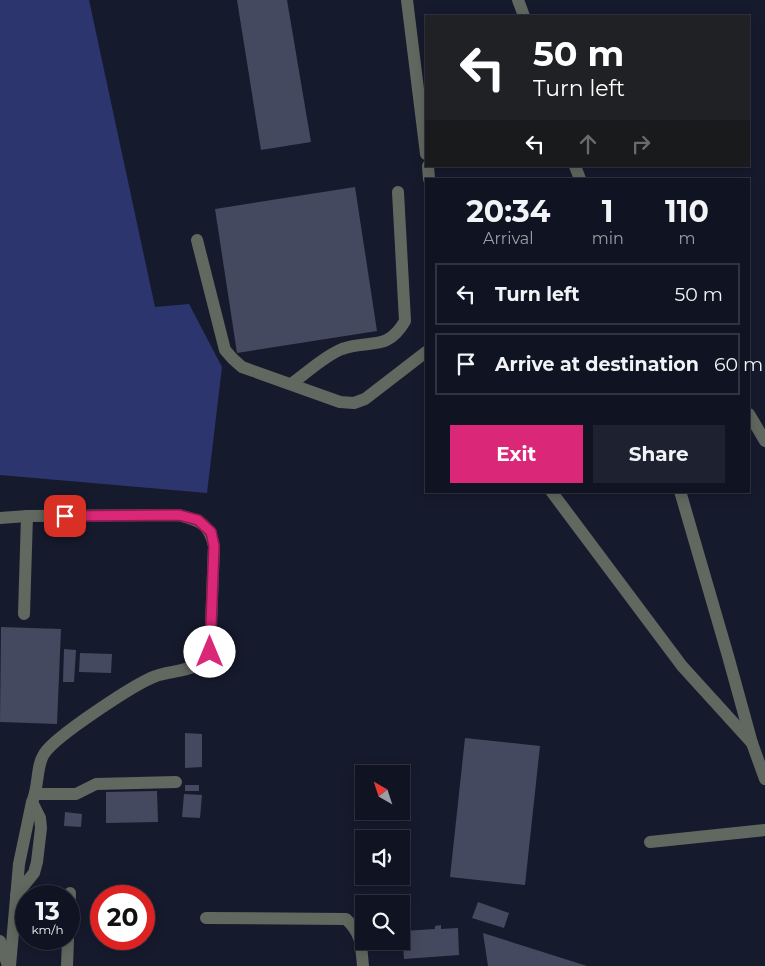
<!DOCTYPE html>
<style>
:root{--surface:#101422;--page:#1e212f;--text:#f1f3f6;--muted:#9c9ea5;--line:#303340;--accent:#db2777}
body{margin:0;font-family:Montserrat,sans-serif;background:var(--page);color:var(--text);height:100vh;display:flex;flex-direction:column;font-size:19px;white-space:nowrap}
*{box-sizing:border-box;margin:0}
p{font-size:16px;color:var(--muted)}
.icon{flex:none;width:28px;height:28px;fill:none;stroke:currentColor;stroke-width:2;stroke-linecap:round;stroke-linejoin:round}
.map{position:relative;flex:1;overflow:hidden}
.sheet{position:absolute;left:425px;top:178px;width:325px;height:315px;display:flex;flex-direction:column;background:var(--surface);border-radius:0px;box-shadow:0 2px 12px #0003,0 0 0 1px var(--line)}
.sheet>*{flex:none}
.top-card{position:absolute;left:425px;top:15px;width:325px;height:152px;border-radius:0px;box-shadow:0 2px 12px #0003,0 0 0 1px var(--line);background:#202124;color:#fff;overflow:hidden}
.needle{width:32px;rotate:321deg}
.fabs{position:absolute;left:355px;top:765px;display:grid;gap:10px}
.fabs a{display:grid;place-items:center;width:55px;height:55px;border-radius:0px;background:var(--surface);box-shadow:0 2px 12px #0003,0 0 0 1px var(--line);font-size:25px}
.speed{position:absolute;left:15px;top:885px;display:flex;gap:10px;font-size:25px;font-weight:700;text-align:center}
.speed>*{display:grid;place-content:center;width:65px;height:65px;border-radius:50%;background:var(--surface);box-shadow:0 2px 12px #0003,0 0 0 1px var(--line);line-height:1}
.speed small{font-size:12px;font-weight:400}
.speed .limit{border:8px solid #d22;background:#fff;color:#111}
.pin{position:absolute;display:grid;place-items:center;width:42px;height:42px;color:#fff;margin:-21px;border-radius:10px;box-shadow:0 2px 8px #0006}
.me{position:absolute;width:55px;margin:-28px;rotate:0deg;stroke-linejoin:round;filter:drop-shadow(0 0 4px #0008)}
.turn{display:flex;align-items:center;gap:18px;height:105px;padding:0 25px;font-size:22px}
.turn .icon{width:65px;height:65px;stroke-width:2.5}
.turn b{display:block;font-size:35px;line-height:42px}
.lanes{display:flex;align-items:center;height:48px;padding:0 25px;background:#0003;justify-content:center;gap:25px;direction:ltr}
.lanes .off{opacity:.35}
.eta{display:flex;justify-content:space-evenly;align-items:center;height:85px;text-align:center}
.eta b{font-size:30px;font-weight:700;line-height:35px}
.button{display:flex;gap:10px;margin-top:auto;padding:10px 25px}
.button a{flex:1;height:58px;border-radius:0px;background:var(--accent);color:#fff;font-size:20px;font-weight:700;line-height:58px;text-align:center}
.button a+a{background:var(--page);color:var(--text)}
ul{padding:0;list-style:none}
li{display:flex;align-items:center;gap:15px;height:62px;margin:0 10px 8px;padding:0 15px;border:2px solid var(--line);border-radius:0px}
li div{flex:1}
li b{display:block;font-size:19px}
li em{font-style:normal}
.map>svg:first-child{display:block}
.green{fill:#2c356e}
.building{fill:#44495f}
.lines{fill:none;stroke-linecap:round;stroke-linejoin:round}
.minor{stroke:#61685f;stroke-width:12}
.route-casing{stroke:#8e194d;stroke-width:12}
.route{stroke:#db2777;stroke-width:9}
</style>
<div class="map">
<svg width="765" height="966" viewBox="0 0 765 966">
<rect width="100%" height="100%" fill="#161a2d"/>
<polygon class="green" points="0,0 89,0 155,307 189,304 222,367 207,493 0,475"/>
<g class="building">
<polygon points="237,0 287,0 311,142 261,150"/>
<polygon points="355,187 377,331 237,353 215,209"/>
<polygon points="1,627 61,629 57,724 0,722"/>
<polygon points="64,649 76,650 74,682 63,682"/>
<polygon points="80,653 112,654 111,673 79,672"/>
<polygon points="185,733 202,734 202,767 185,768"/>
<polygon points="465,738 540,746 525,885 450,877"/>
<rect x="185" y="785" width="14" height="6"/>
<polygon points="157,791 158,822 106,823 106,792"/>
<polygon points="184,794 202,795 200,818 182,817"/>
<polygon points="65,812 82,814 81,827 64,826"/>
<polygon points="478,902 509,913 504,928 472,918"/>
<polygon points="441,925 441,929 458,928 459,955 404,959 402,931 435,929 435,926"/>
<polygon points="483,933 587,966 488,966"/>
</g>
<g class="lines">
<g class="minor">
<polyline points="407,0 426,154"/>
<polyline points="518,0 524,16"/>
<polyline points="428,166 429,179"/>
<polyline points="575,166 580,179"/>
<polyline points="197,240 225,350 233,359 242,367 340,402 354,403 365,399 426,352"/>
<path d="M 291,384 C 307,373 324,356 342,349 C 370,339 387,352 405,321 L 398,192"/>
<polyline points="749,414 765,441"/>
<polyline points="551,491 682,666 752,743"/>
<polyline points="680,491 728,656 752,743 765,779"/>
<path d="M 0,518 L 27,516 L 179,515 C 200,521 209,523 214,546 L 210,652 C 207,655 203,660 199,663 C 188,672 169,671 156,676 C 136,683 54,737 44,754 C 36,766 39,787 32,802 L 19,864 L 10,966"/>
<polyline points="24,614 27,516"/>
<polyline points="36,794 76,794 96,784 176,782"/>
<polyline points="650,842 765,830"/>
<polyline points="16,895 34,873 37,862 41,828 40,818 32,802"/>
<path d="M 206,918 L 346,919 C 362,934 361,945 363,966"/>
<polyline points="69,931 70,893"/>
<polyline points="0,941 8,966"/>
<polyline points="67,966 68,939"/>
</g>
</g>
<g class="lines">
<defs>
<polyline id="route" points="65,516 179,515 198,520 211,532 214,546 210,652"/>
</defs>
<use href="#route" class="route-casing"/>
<use href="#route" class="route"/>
</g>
</svg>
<div class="fabs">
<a><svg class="needle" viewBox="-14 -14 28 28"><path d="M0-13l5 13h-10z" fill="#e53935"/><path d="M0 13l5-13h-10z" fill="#9c9ea5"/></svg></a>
<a><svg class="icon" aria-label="sound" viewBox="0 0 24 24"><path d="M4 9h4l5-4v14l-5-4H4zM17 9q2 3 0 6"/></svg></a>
<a><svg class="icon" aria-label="search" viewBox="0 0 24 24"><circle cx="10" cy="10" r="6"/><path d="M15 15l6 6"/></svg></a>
</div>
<div class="speed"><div>13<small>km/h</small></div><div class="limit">20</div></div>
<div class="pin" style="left:65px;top:516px;background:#d93025"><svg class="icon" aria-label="arrive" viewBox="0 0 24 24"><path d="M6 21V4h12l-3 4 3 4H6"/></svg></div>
<svg class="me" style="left:210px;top:652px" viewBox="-20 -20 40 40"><circle r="19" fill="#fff"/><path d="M0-13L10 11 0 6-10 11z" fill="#db2777"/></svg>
<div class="top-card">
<div class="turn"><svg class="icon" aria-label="left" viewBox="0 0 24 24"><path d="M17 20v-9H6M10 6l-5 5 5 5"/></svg><div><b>50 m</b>Turn left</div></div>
<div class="lanes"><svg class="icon" aria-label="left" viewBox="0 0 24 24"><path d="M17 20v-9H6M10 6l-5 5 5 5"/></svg><svg class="icon off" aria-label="ahead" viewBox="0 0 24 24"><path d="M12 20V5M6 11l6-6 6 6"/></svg><svg class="icon off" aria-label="right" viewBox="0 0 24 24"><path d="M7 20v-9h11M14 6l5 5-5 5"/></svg></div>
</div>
<section class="sheet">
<div class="eta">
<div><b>20:34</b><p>Arrival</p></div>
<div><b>1</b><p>min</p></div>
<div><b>110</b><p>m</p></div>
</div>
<ul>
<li><svg class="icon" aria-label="left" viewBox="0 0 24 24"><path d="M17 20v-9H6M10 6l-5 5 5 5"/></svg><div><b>Turn left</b></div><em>50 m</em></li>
<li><svg class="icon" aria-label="arrive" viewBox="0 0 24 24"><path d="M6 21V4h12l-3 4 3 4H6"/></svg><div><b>Arrive at destination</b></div><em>60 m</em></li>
</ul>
<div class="button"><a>Exit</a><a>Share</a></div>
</section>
</div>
